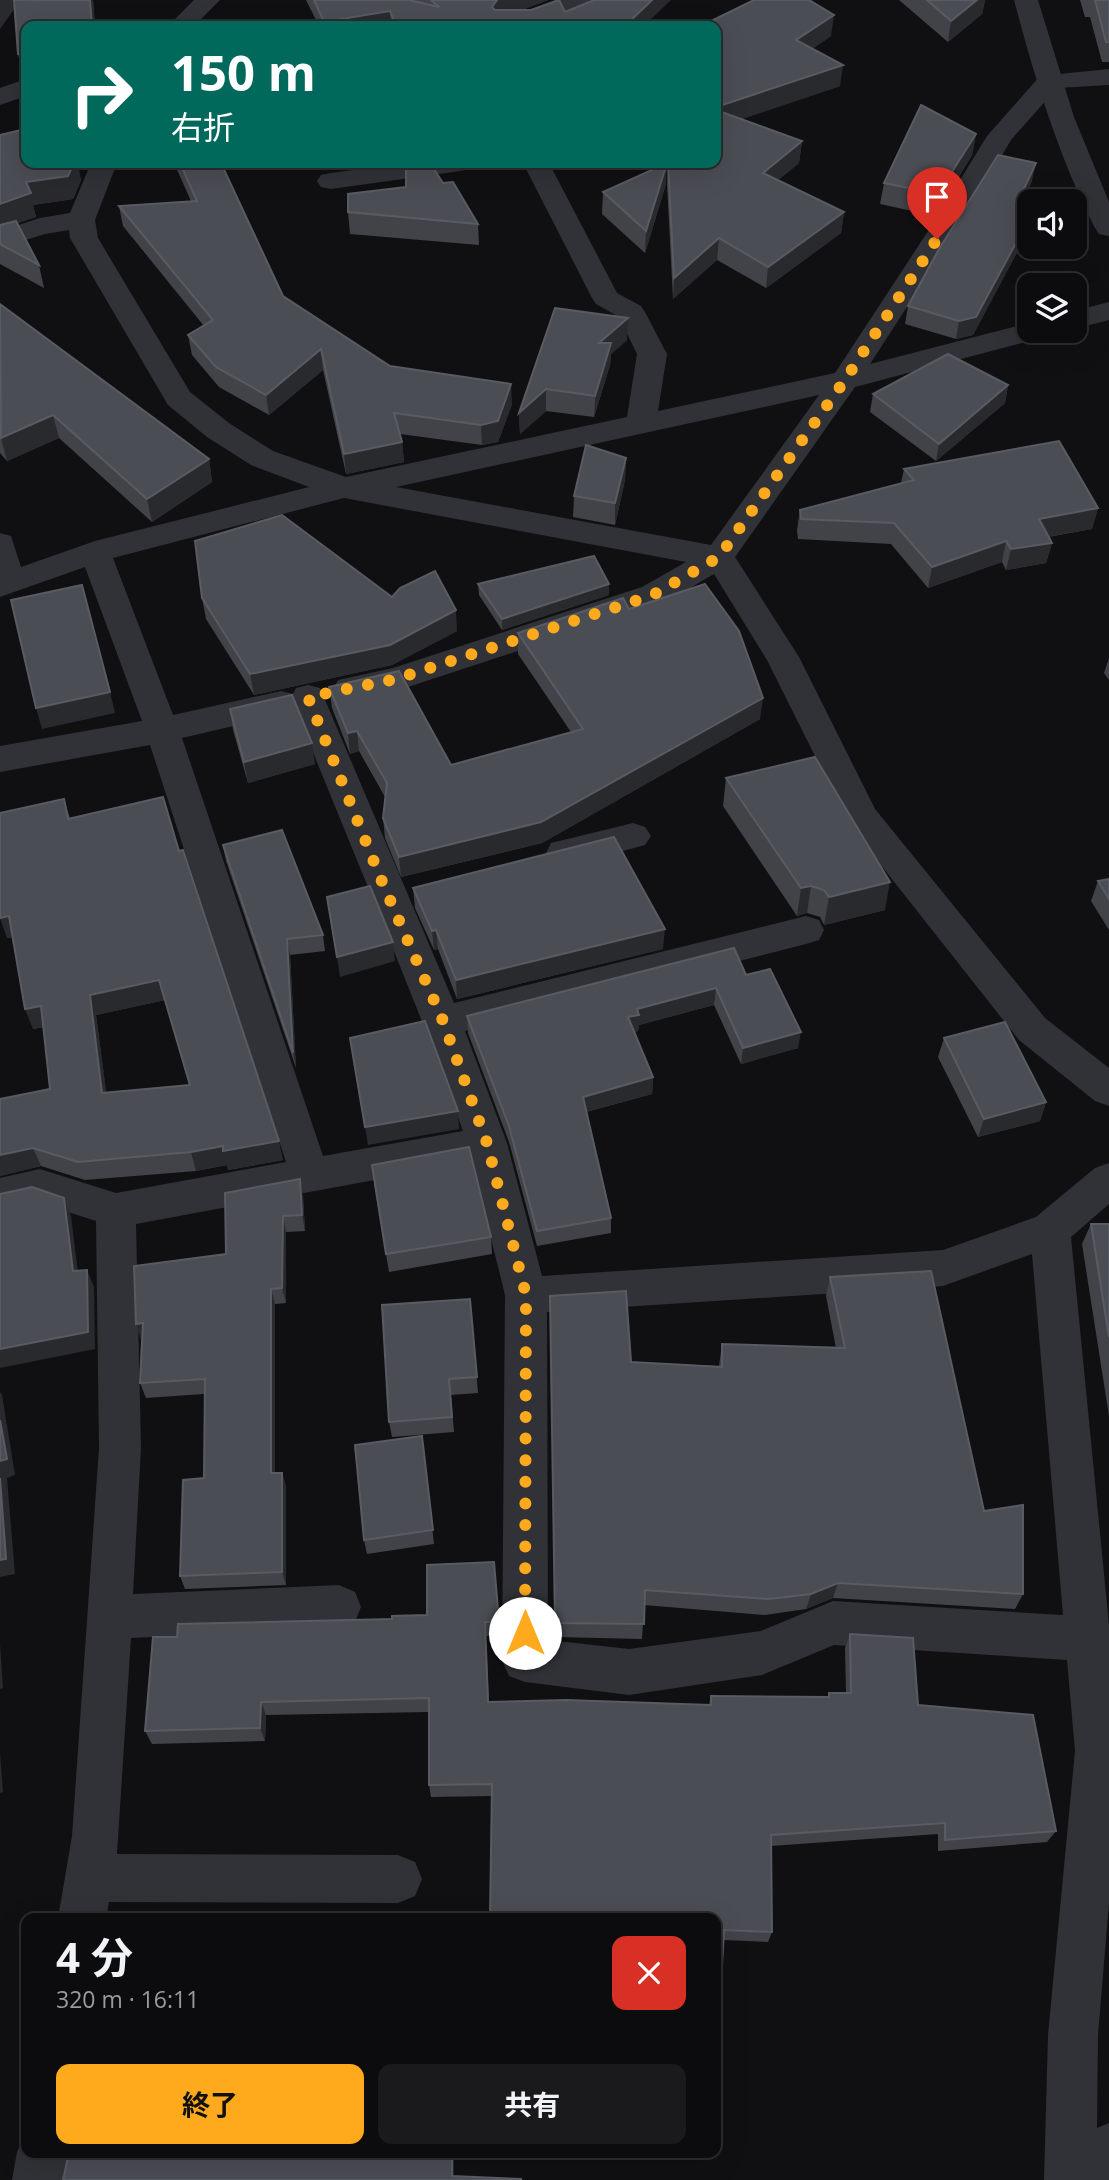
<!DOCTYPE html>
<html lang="ja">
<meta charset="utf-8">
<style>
:root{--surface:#0c0c0e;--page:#1a1a1c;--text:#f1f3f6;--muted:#9a9b9e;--line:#2c2c2e;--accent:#feaa1c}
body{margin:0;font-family:"Open Sans","Noto Sans JP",sans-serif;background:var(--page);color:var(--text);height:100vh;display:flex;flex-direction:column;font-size:26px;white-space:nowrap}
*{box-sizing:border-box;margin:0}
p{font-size:23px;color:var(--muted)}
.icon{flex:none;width:38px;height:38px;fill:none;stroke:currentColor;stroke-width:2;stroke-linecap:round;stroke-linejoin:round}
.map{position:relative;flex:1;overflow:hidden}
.side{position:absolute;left:21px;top:1913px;width:700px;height:245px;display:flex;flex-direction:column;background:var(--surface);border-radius:14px;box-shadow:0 7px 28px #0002,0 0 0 2px var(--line)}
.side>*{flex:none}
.guide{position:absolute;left:21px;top:21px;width:700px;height:147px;border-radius:14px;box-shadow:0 7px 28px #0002,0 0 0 2px var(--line);background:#00695c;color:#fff;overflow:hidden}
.fabs{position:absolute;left:1017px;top:189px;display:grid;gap:14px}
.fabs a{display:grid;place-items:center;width:70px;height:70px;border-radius:14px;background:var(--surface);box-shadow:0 7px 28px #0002,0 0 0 2px var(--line);font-size:35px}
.pin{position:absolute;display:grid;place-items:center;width:60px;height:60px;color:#fff;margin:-72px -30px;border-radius:50% 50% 50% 0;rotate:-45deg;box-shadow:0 0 7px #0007}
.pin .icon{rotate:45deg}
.me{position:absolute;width:77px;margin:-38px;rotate:0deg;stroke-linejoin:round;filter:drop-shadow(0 0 5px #0008)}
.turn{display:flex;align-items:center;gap:24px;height:147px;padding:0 35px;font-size:32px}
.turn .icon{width:91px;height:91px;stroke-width:2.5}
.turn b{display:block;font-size:49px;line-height:60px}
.round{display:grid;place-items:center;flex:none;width:74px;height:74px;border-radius:14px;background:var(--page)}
.overview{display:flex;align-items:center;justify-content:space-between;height:119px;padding:0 35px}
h1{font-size:42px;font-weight:700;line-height:52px}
.button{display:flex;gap:14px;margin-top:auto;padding:14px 35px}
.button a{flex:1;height:80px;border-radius:14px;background:var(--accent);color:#111;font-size:28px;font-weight:700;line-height:80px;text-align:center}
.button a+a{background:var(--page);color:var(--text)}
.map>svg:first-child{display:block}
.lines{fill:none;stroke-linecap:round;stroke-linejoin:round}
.minor{fill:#313237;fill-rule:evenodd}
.tertiary{fill:#313237;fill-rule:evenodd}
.wall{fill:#414348;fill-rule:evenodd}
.shaded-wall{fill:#292a2e}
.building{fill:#4b4d54;stroke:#595b63;stroke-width:2;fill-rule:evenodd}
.route{stroke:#feaa1c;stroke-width:12;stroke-dasharray:0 21.6}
</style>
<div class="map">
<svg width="1109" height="2180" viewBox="0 0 1109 2180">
<rect width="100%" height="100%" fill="#101012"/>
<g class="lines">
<g class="minor">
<polygon points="194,0 220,0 194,26 168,26"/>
<polygon points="555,0 590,0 587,5 531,26 495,26 499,21"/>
<path d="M 1109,69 L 1109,85 L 1057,88 L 1011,140 L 966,216 L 870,364 L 1029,323 L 1029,331 L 1048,331 L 1044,337 L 855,387 L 735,557 L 799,657 L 875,809 L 1045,1018 L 1109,1068 L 1109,1106 L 1095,1101 L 1019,1040 L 850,826 L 767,660 L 714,574 L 664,603 L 408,687 L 350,701 L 338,698 L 333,689 L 338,680 L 393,668 L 642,587 L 686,562 L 344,498 L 113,558 L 173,715 L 281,691 L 293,694 L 296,688 L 308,685 L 320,688 L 454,1003 L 806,916 L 819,920 L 824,930 L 819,940 L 806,944 L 465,1031 L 507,1143 L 542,1276 L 943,1250 L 1036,1217 L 1095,1168 L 1109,1163 L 1109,1204 L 1071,1237 L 1109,1625 L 1109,1903 L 1098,2035 L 1097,2128 L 1109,2123 L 1109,2180 L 1044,2180 L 1048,2035 L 1075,1751 L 1067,1660 L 834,1645 L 762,1675 L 629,1695 L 525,1682 L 509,1676 L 502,1660 L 505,1295 L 472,1162 L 136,1224 L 141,1448 L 133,1594 L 339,1585 L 355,1592 L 361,1607 L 355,1622 L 339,1629 L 131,1638 L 117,1854 L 398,1855 L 415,1862 L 422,1879 L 415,1896 L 398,1903 L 109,1902 L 106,1918 L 58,1918 L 72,1836 L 99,1448 L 96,1221 L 40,1203 L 0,1212 L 0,1178 L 40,1169 L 116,1193 L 286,1162 L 150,745 L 0,772 L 0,746 L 142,721 L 85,567 L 0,597 L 0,533 L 11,536 L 21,567 L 95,541 L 309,487 L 251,465 L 207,437 L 168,405 L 70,238 L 69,230 L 45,234 L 0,248 L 0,231 L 40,218 L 70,213 L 91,163 L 117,163 L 95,220 L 98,238 L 190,392 L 229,423 L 273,451 L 346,477 L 627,417 L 637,354 L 619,317 L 596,304 L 592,298 L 523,163 L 549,163 L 617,293 L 641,306 L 645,312 L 667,354 L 658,411 L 835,373 L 938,216 L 987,136 L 1040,76 ZM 819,395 L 711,545 L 396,487 ZM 295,707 C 351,849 412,988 463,1131 L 323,1156 L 182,738 L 281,715 L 293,712 ZM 1032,1254 L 1063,1615 L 833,1601 L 761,1631 L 629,1649 L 548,1640 L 547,1312 L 943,1286 Z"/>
<polygon points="26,79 26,96 0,105 0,88"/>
<polygon points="404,163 473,163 469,169 460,171 331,189 321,187 317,181 321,175 331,173"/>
<polygon points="1109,302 1109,320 1074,329 1074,311"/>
<polygon points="633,823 645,827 651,836 645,845 564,867 551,863 546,853 551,843"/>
<polygon points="26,2133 26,2152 69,2152 64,2180 12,2180 17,2152"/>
</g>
<path class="tertiary" d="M 1014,0 L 1038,0 L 1074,117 L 1109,202 L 1109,236 L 1099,234 L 1095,228 C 1058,155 1035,79 1014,0 Z"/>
</g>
<g class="wall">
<polygon points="0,0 93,0 95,26 26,26 81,180 73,199 33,205 36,217 17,223 39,265 44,288 0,264 0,135 25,129 23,74 18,54 14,9"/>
<polygon points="306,0 548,0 522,10 565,12 644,26 319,26"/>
<polygon points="899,0 985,0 982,14 948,42"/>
<polygon points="1080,0 1109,0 1109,62 1102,62 1090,17 1085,17"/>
<polygon points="716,26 831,36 812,49 840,86 741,119 802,141 799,163 778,180 844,212 841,233 766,288 717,260 673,299 667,184 668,163 716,163"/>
<polygon points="976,134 972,155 935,216 880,204 884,183"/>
<polygon points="174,163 221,163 283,296 390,366 512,404 498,442 482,445 400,434 402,442 404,462 346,474 323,370 269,415 219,387 192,355 188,335 204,326 123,226 119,206 191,201"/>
<polygon points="360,163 393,163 361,166"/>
<polygon points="1032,181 1021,206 1029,208 1029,230 973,335 956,339 905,324 908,306"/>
<polygon points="443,183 478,224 479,245 350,234 348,212"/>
<polygon points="666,184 645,253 602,214 603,192"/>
<polygon points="0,304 209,459 212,482 152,522 59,438 7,461 0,453"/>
<polygon points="555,308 627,340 611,354 610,365 594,417 546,411 520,434 519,413"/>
<polygon points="1008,385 1005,403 936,461 870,412 873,394"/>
<polygon points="626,458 625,480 615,525 573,517 574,496"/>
<polygon points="904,469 1098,508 1092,529 1048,537 1052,543 1046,563 1006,570 1002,562 928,588 891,544 798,539 797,530 800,510 901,483"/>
<polygon points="478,584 609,584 609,595 502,630 479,595"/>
<polygon points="392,597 457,631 392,665 254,695 206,619 202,598"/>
<polygon points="629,609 760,719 542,843 401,877 385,838 383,818 385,797 359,751 350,754 332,708 329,687 451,765 571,732 518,654 518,633"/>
<polygon points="1109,658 1109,680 1104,673"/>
<polygon points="230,709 315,764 248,783 233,730"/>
<polygon points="726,778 885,910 824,925 820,917 807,913 797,916 723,806"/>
<path d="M 64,799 L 70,818 L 179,851 L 283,1160 L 228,1170 L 227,1165 L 196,1171 L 85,1180 L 41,1166 L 0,1176 L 50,1089 L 44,1027 L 33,1029 L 13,937 L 7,938 ZM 165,1000 L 189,1085 L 106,1093 L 96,1015 Z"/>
<polygon points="223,845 323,935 325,951 290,955 296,1068 226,861"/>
<polygon points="1109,879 1109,930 1091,901 1098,881"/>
<polygon points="413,888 663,949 457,999 438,949 434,950 415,908"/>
<polygon points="746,975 798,1048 741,1064 714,1005 639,1025 638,1031 635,1032 653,1077 652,1094 586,1112 611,1218 611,1233 537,1246 509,1142 468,1033 467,1016"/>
<polygon points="944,1038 1046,1102 1040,1121 978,1137 938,1057"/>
<polygon points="374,1183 491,1237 492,1254 389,1272"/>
<polygon points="303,1196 305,1231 286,1232 286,1303 275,1304 275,1473 282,1473 286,1487 286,1585 185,1589 180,1576 204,1478 204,1394 146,1398 140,1383 141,1340 226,1254"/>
<polygon points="1091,1224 1109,1224 1109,1416 1082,1244"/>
<polygon points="830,1277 984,1511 1023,1594 1015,1609 833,1598 806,1609 765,1615 644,1605 642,1639 555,1637 550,1296 631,1362 719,1366 722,1344 836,1348 826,1296"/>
<polygon points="470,1299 478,1393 451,1395 454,1432 392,1437 389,1422"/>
<polygon points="422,1436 434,1544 367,1554 364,1540"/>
<polygon points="494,1562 500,1636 486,1636 489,1702 709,1705 711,1696 828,1697 829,1693 846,1693 845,1648 850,1634 918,1705 1056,1831 1047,1842 938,1851 938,1834 771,1846 772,1932 768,1942 724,1940 717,2057 716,2061 716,1918 492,1796 431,1797 429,1785 429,1712 266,1715 265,1741 152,1744 145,1731 177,1637 427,1615"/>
</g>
<g class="shaded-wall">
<polygon points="0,0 16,0 17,5 0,29"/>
<polygon points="90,0 93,0 95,26 92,26"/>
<polygon points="497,0 548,0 498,19 492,7"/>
<polygon points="652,0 671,0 644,26 625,26"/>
<polygon points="977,0 985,0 982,14 948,42 951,21"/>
<polygon points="390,11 391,26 325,26 324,22"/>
<polygon points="834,15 831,36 794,61 796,40"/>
<polygon points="843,65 840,86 716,128 716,107"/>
<polygon points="976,134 972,155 935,216 938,194"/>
<polygon points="802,141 799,163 761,194 763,173"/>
<polygon points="74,163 78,163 81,180 73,199 33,205 36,217 0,229 0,204 26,182"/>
<polygon points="667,163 666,184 645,253 646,231"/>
<polygon points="1036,163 1032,181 1013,223 1017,204"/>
<polygon points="844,212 841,233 766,288 768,267"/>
<polygon points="1029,219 1029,230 973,335 956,339 959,321"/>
<polygon points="719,238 717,260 673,299 674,278"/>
<polygon points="628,318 627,340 611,354 610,365 594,417 599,343"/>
<polygon points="321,349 323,370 269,415 266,395"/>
<polygon points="511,384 512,404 498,442 482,445 481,425"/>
<polygon points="1008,385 1005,403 936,461 939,444"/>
<polygon points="546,389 546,411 520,434 519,413"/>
<polygon points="53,415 59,438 7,461 1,438"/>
<polygon points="402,442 404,462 346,474 344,454"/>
<polygon points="626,458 625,480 615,525 615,503"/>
<polygon points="209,459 212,482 152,522 147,499"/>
<polygon points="1098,508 1092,529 1034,539 1039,519"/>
<polygon points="1006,541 1002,562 928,588 932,567"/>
<polygon points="1052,543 1046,563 1006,570 1011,549"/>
<polygon points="609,584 609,595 502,630 502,619"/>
<polygon points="456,610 457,631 392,665 254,695 250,674"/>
<polygon points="110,692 115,713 42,729 36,708"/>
<polygon points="763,698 760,719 542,843 401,877 399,857"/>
<polygon points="357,731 359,751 350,754 348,733"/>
<polygon points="312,743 315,764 248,783 244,762"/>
<polygon points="890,882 885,910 824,925 829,897"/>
<polygon points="811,886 807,913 797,916 801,888"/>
<polygon points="9,916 16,936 7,938 0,918"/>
<polygon points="665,929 663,949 457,999 456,980"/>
<polygon points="436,930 438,949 434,950 432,931"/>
<polygon points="287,939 290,955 296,1068 293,1053"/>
<polygon points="393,942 395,961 340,977 337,957"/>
<polygon points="159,980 165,1000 96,1015 109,1112 102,1093 90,995"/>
<polygon points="716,988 714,1005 639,1025 638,1031 627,1034 628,1017 637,1009"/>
<polygon points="41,1006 48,1026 33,1029 25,1009"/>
<polygon points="801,1032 798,1048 741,1064 743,1048"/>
<polygon points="653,1077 652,1094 582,1113 583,1097"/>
<polygon points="1046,1102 1040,1121 978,1137 984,1119"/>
<polygon points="458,1111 459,1129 368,1145 365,1127"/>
<polygon points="279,1141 283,1160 228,1170 227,1165 196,1171 191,1152 223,1146"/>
<polygon points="33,1148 41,1166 0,1176 0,1155"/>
<polygon points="300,1179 303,1196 305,1231 302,1215"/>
<polygon points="64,1198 71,1216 80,1289 73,1271"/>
<polygon points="283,1216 286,1232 286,1303 282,1288"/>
<polygon points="87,1270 94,1287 95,1349 0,1368 0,1349"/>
<polygon points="271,1289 275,1304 275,1487 271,1473"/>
<polygon points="143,1323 148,1338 141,1340 136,1324"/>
<polygon points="0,1392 2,1395 15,1475 7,1478 15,1574 0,1577"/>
<polygon points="282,1473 286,1487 286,1585 282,1572"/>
<polygon points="838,1583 833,1598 806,1609 811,1594"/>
<polygon points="0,1643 3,1688 0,1689"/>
<polygon points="261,1702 266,1715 265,1741 260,1728"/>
<polygon points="0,1753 3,1792 0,1793"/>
<polygon points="452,2152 454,2152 454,2180 452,2176"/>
</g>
<g class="building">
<polygon points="14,0 90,0 92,26 26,26 26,163 74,163 68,176 26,182 31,193 0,204 0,135 25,129 20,76 24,73 24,56 18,54"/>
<polygon points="314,0 409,0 439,7 431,0 497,0 492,7 495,10 531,10 559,0 565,12 594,0 652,0 625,26 396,26 390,11 324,22"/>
<polygon points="754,0 809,0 834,15 796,40 843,65 716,107 716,26 701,26"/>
<polygon points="927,0 977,0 951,21"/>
<polygon points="1095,0 1109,0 1109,42 1106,42"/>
<polygon points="921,105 976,134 938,194 884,183"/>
<polygon points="716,110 802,141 763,173 844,212 768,267 719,238 674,278 668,163 716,163"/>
<polygon points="998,155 1036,163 1017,204 1029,208 1029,219 976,317 959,321 908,306 939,249"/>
<polygon points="180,163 221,163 283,296 390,366 511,384 498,421 481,425 394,413 402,442 344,454 321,349 266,395 216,367 188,335 213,320 119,206 197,201"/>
<polygon points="406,163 430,163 443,183 453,182 478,224 348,212 348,194 406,187"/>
<polygon points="667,163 646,231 603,192"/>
<polygon points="16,221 39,265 0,244 0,225"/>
<polygon points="0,304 209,459 147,499 53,415 1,438"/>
<polygon points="555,308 628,318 599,343 611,343 595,396 546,389 519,413"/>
<polygon points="948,354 1008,385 939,444 873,394"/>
<polygon points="1059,441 1098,508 1039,519 1052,543 1011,549 1006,541 932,567 894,523 801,519 800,510 914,480 904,469"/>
<polygon points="586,445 626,458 615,503 574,496"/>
<polygon points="282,515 392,597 400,588 435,571 456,610 390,645 250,674 202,598 195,541"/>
<polygon points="594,556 609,584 502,619 478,584"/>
<polygon points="705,584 739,631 763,698 541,822 399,857 383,818 387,783 357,731 348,733 329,687 399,671 451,765 583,729 518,633 623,598 629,609"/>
<polygon points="82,585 110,692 36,708 11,600"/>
<polygon points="292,695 312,743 244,762 230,709"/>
<polygon points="815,757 890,882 829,897 824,890 811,886 801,888 726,778"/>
<path d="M 163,797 L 179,851 L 183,850 L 279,1141 L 223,1151 L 223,1146 L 191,1152 L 78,1162 L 33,1148 L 0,1155 L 0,1099 L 50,1089 L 41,1006 L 25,1009 L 9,916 L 0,918 L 0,813 L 64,799 L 68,819 ZM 159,980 L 190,1085 L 102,1093 L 90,995 Z"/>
<polygon points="282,830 323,935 287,939 293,1053 223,845"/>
<polygon points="614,837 665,929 456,980 436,930 432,931 413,888"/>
<polygon points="1109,879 1109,899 1098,881"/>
<polygon points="370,886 393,942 337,957 327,897"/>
<polygon points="734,948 746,975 770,969 801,1032 743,1048 716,988 637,1009 639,1015 628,1017 653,1077 583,1097 611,1218 537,1231 509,1126 467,1016"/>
<polygon points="425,1021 458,1111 365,1127 350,1038"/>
<polygon points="1005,1022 1046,1102 984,1119 944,1038"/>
<polygon points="469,1147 491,1237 386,1254 372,1165"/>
<polygon points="300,1179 302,1215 283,1216 282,1288 271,1289 271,1473 282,1473 282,1572 180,1576 183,1480 204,1478 205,1379 140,1383 143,1323 136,1324 134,1266 226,1254 225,1193"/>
<polygon points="32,1187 64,1198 73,1271 87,1270 88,1332 0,1349 0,1194"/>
<polygon points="1091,1224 1109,1224 1109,1337"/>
<polygon points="931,1271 984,1511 1023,1505 1023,1594 838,1583 811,1594 769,1599 645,1590 644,1624 555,1623 550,1296 626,1291 631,1362 722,1367 722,1344 845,1348 830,1277"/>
<polygon points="470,1299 477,1377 449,1379 452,1417 389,1422 382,1305"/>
<polygon points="0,1420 7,1459 0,1461"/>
<polygon points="422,1436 433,1530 364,1540 355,1445"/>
<polygon points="0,1478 6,1559 0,1560"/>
<polygon points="494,1562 499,1622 485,1622 488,1702 566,1700 711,1705 711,1696 829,1697 829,1693 851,1693 850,1634 913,1638 918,1705 1033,1715 1056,1831 945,1840 945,1823 771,1835 772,1932 724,1930 717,2057 716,2057 716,1918 490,1918 492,1784 429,1785 429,1698 261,1702 260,1728 145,1731 153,1637 177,1637 178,1624 392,1619 392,1616 427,1615 427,1565"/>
<polygon points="398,1917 398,1918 108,1918"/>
<polygon points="69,2152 452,2152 452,2176 521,2179 521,2180 63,2180"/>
</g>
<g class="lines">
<polyline class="route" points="525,1633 526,1295 487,1143 443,1021 380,877 308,697 396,679 653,595 719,557 845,380 937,239"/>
</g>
</svg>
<div class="fabs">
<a><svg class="icon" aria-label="sound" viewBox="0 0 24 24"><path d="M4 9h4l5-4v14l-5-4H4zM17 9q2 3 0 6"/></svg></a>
<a><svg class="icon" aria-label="layers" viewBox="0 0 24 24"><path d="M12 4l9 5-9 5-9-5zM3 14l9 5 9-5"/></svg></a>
</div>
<div class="pin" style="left:937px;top:239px;background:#d93025"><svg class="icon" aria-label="arrive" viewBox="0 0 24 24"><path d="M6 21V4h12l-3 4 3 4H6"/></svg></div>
<svg class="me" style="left:525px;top:1633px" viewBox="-20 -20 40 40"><circle r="19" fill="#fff"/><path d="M0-13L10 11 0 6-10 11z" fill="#feaa1c"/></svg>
<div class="guide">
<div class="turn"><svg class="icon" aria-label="right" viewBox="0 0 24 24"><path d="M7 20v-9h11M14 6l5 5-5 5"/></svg><div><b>150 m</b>右折</div></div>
</div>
<section class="side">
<div class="overview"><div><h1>4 分</h1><p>320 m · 16:11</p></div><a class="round" style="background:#d93025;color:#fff"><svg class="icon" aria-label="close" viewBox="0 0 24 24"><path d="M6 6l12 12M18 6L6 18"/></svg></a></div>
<div class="button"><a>終了</a><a>共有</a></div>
</section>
</div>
